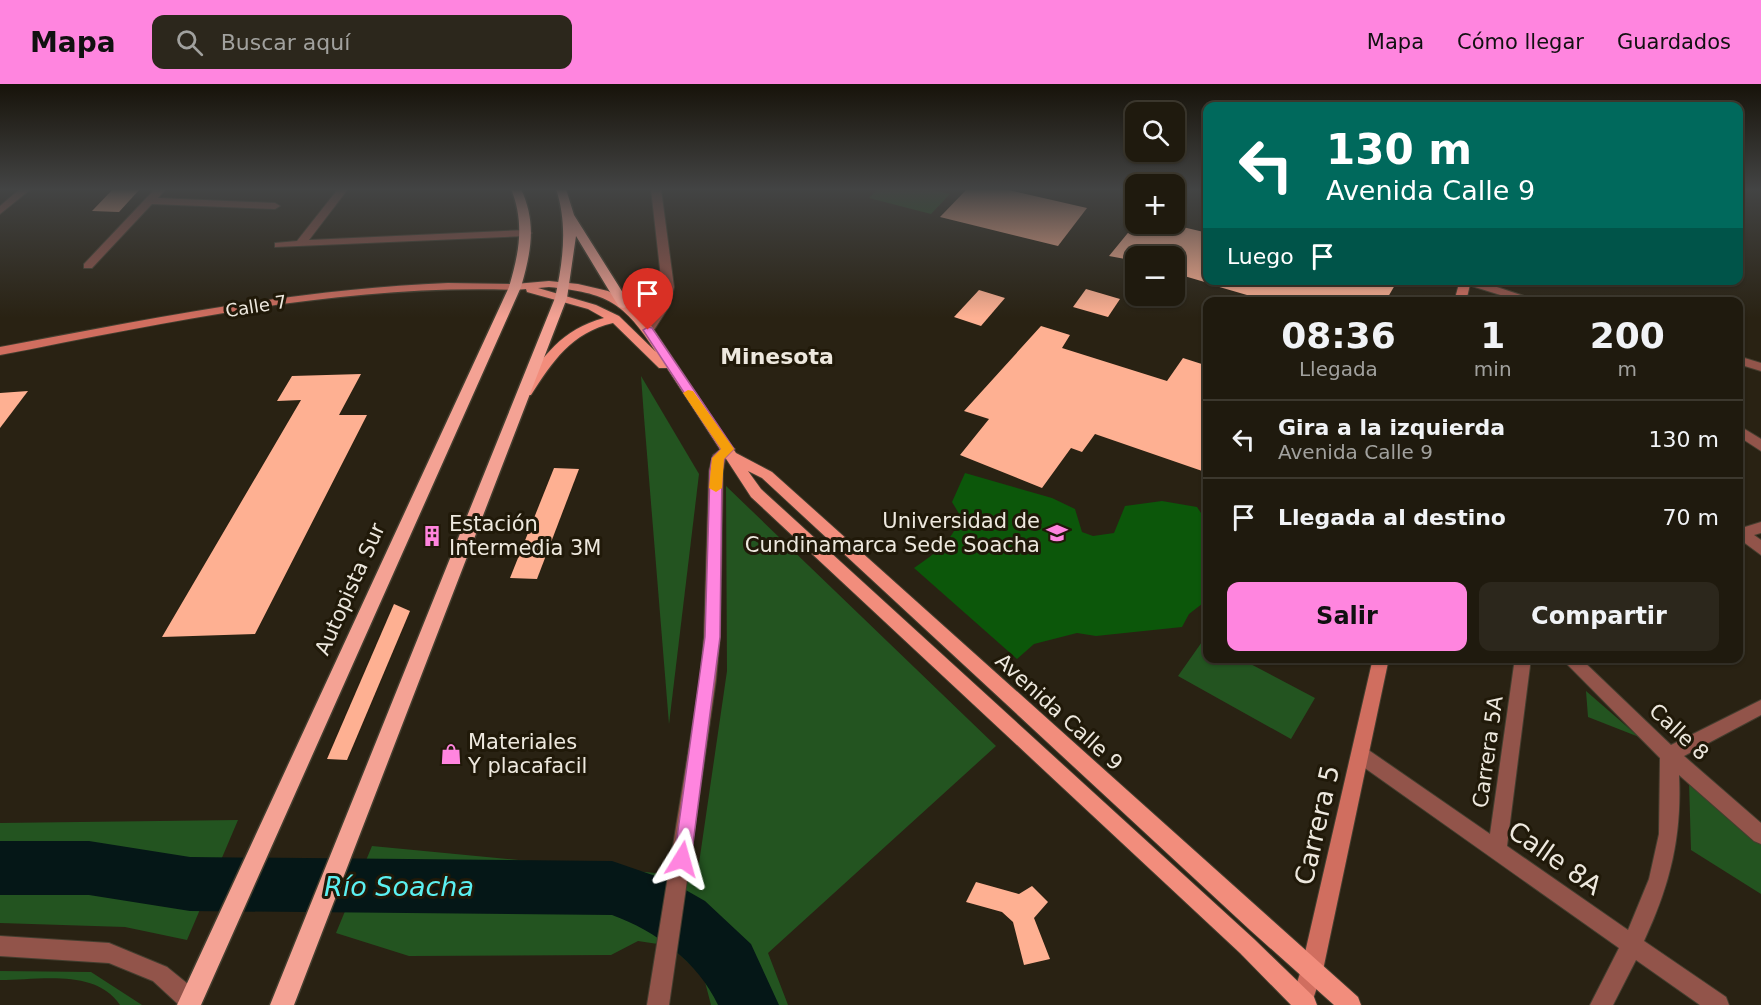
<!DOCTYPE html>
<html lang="es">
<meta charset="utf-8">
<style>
:root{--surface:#1f1a0e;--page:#2c271c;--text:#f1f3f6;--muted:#a1a19e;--line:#3c382e;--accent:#ff85df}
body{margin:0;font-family:"DejaVu Sans",sans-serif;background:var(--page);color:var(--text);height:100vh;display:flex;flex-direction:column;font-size:22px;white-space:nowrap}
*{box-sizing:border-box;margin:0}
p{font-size:20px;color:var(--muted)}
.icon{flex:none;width:33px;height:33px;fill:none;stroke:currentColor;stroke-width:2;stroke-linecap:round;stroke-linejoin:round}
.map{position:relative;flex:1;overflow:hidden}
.details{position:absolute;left:1203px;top:213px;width:540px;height:366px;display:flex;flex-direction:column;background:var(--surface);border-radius:12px;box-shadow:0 2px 4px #0004,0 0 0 2px var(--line)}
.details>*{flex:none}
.guide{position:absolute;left:1203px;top:18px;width:540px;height:183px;border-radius:12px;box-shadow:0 2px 4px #0004,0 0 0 2px var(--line);background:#00695c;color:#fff;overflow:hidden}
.tools{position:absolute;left:1125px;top:18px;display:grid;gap:12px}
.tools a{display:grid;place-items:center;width:60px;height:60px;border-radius:12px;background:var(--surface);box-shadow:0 2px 4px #0004,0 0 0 2px var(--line);font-size:30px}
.pin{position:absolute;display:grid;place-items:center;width:51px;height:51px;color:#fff;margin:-62px -26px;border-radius:50% 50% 50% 0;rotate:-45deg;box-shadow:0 0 6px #0007}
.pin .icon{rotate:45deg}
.me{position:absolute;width:66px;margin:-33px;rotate:8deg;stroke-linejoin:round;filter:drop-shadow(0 0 4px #0008)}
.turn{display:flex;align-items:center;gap:21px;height:126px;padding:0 24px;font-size:27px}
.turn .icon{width:78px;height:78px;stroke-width:2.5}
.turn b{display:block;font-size:42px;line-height:51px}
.then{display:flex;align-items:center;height:57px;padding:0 24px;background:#0003;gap:12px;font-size:22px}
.eta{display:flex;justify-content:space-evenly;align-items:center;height:102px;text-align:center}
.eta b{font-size:36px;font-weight:600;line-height:42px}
.primary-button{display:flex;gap:12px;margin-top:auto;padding:12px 24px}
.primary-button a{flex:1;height:69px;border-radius:12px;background:var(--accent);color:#111;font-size:24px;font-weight:600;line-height:69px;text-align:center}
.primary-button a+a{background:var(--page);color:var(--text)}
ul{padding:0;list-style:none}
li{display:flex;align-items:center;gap:18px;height:78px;padding:0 24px;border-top:2px solid var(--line)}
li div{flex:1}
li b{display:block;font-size:22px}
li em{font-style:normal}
header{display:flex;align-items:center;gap:36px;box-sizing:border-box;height:84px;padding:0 30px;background:var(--accent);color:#111}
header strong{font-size:28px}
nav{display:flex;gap:33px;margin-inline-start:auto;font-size:21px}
.search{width:420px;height:54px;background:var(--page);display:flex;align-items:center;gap:15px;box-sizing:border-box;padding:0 21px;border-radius:12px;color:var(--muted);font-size:22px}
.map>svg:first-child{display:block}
.green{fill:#235420}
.forest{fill:#0c570a}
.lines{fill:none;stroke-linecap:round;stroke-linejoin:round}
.river{fill:#051717;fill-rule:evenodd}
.building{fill:#feb092}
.minor-casing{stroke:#443e2f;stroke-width:2}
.tertiary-casing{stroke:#443e2f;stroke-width:2}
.secondary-casing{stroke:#443e2f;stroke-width:2}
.primary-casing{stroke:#443e2f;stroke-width:2}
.trunk-casing{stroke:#443e2f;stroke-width:3}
.minor{fill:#92544a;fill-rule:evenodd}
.tertiary{fill:#92544a;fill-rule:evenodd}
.secondary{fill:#d06e5f;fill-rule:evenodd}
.primary{fill:#f28d7c;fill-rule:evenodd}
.trunk{fill:#f4a294;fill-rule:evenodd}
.route{fill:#ff85df;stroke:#a65691;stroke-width:1.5}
.slow{fill:#f59e0b}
.labels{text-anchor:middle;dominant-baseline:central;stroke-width:6;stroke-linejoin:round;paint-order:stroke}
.far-street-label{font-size:18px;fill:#ede8de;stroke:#201909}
.poi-label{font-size:21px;fill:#ede8de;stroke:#201909;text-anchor:start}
.street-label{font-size:21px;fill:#ede8de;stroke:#201909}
.neighbourhood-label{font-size:22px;font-weight:bold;fill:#ede8de;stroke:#201909}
.near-street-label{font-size:26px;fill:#ede8de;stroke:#201909}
.near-water-label{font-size:27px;font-style:italic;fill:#5bf0f1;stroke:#201909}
</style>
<header>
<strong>Mapa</strong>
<div class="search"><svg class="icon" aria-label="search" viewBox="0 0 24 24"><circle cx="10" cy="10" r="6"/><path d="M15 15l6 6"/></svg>Buscar aquí</div>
<nav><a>Mapa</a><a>Cómo llegar</a><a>Guardados</a></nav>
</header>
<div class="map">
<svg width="1761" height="921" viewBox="0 0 1761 921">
<rect width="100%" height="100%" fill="#292213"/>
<g class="green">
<polygon points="878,105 929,105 950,110 931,130 869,114"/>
<polygon points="641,292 699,390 669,640 644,333"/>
<polygon points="726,402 996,662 768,869 788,921 711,921 704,894 671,862 638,857 611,871 409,872 336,849 372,762 697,793 727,587"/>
<polygon points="1204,555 1207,557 1208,574 1241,575 1315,614 1291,655 1178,592"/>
<polygon points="1586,607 1639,653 1588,633"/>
<polygon points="1689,697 1761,759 1761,810 1691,766"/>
<polygon points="238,736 187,856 125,843 0,839 0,739"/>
<path d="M 0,887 L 91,888 L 142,921 L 120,921 C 96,884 38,896 0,896 Z"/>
</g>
<path class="forest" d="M 965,389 L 1052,414 L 1075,425 L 1082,448 L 1093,452 L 1114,449 L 1125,422 L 1162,417 L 1197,423 L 1207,438 L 1207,516 L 1189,530 L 1182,543 L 1096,552 L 1077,549 L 1034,560 L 1017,575 L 914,484 C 936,469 951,458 961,433 L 952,418 Z"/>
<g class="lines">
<path class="river" d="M 0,757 L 89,757 L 190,773 L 612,777 L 670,797 L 705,817 L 751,860 L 779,921 L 718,921 C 698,878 656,847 612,831 L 190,827 L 89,811 L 0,811 Z"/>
</g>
<g class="building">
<polygon points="113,105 140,105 119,128 92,127"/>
<polygon points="967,105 1004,105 1087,124 1058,162 940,133"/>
<polygon points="1136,139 1170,140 1208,149 1208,199 1174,189 1174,172 1136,172 1136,177 1109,172"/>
<polygon points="1217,196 1398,196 1385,218 1271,218 1216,202"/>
<polygon points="1086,205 1120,215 1108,233 1073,223"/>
<polygon points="979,206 1005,214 981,242 954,233"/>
<polygon points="1041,242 1070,251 1062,264 1167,297 1183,274 1208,282 1208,389 1095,350 1082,368 1071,364 1042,404 960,371 989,335 964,327"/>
<polygon points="361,290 339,331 367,331 255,550 162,553 301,316 277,317 292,292"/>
<polygon points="28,307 0,344 0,309"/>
<polygon points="554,384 579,385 537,495 510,494"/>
<polygon points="394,520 410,527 347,676 327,675"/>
<polygon points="976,798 1019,810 1032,802 1048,818 1034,834 1050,875 1024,881 1013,838 1002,828 966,818"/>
</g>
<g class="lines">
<defs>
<g id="minor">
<polygon points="155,105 166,105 158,114 275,119 280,122 275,125 152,120 92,184 84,184 84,180"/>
<polygon points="338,105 348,105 309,156 527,146 532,149 527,152 275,163 275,159 297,157"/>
<polygon points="651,105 661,105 674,203 670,221 652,249 648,250 642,246 658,221 662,203"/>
<polygon points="1738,341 1761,355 1761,367 1738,352"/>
<polygon points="728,360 735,365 725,376 723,387 720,553 716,596 669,921 647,921 700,596 704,553 709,387 713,371"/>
<polygon points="1761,438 1761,449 1754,451 1761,456 1761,471 1738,454 1738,440 1745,443"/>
<path d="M 1515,574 L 1531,574 L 1507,762 L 1628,846 L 1649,795 L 1659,750 L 1660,674 L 1561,574 L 1580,574 L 1671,661 L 1761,616 L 1761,631 L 1684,672 L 1761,739 L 1761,760 L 1754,757 L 1679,691 C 1682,753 1670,801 1644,857 L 1726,913 L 1729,921 L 1700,921 L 1636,876 L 1613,921 L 1590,921 L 1619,864 L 1355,677 L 1352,671 L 1355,665 L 1361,663 L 1367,665 L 1490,750 Z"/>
</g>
<g id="tertiary">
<polygon points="20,105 31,105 0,130 0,122"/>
<polygon points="1461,196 1476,196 1542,218 1523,218 1462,199"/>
<polygon points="1738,272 1761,279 1761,287 1738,280"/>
<polygon points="0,852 109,859 167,883 199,909 202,917 200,921 179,921 153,897 109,879 0,872"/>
</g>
<g id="secondary">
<polygon points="1460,196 1471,196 1466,218 1454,218"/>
<path d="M 448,199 L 515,200 L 521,203 L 515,206 C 342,200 169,238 0,271 L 0,263 C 148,235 297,205 448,199 Z"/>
<polygon points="1373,574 1389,574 1323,886 1311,921 1293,921 1291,918 1301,886"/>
</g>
<path id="primary" d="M 549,197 L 578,200 L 608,207 L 628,218 L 652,243 L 736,369 L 772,388 L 1358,913 L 1361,921 L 1334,921 L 1250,846 L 762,394 L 748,387 L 761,405 L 1254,855 L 1314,913 L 1317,921 L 1291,921 L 1240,869 L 751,413 L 667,284 L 659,284 L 613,239 C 571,249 553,277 531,311 L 521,311 L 520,308 C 542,273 562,245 604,234 L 588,225 L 527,208 L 526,205 L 515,206 L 509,203 L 515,200 ZM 549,203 C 607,209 624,218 656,268 L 619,232 L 596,221 L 538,204 Z"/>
<g id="trunk">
<path d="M 511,105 L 521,105 C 537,139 531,168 521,203 L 201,921 L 177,921 L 509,203 C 519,169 525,139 511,105 Z"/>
<path d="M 556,105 L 566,105 L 574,131 L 630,220 L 624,224 L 619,223 L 576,152 L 567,214 L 294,921 L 270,921 L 555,214 C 563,177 568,141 556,105 Z"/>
</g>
</defs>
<use href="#minor" class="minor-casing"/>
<use href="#tertiary" class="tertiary-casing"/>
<use href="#secondary" class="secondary-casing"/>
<use href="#primary" class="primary-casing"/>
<use href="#trunk" class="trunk-casing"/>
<use href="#minor" class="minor"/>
<use href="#tertiary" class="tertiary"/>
<use href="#secondary" class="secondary"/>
<use href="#primary" class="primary"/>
<use href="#trunk" class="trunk"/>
</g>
<linearGradient id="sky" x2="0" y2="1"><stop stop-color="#17130a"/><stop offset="0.45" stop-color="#434444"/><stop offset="1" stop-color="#434444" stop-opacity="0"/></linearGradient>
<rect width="1761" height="234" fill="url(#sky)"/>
<polygon class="route" points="648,243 652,244 734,365 724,375 722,387 720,553 691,775 689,781 682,783 676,781 674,775 705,553 710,387 712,374 721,365 643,246"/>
<polygon class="slow" points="688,306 693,307 734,365 724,375 722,404 716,408 709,404 712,374 721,365 683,309"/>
<defs>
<symbol id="university-bare" viewBox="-9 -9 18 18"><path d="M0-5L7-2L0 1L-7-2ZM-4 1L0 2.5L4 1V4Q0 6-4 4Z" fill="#ff85df" stroke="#201909" stroke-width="2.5" paint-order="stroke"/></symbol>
<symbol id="building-bare" viewBox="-9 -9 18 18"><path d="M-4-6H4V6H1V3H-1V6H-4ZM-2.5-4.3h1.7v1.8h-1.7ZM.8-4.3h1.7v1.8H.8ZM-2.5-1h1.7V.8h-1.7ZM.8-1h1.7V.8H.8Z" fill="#ff85df" stroke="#201909" stroke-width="2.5" paint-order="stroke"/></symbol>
<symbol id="shop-bare" viewBox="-9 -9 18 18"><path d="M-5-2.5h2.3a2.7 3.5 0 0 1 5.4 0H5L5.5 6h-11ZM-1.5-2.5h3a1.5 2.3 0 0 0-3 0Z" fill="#ff85df" stroke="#201909" stroke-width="2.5" paint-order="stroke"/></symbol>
</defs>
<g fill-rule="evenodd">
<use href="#university-bare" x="1042" y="434" width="30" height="30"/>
<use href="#building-bare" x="417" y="437" width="30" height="30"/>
<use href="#shop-bare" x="436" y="655" width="30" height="30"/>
</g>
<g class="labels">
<g class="far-street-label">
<text transform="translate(256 222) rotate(-9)">Calle 7</text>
</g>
<g class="poi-label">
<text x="1040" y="437" text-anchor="end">Universidad de<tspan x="1040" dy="24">Cundinamarca Sede Soacha</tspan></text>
<text x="449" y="440">Estación<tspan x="449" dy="24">Intermedia 3M</tspan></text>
<text x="468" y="658">Materiales<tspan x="468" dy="24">Y placafacil</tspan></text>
</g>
<g class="street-label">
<text transform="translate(350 505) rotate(-66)">Autopista Sur</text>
<text transform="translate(1059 628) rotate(42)">Avenida Calle 9</text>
<text transform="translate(1679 648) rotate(43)">Calle 8</text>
<text transform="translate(1488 668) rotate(-82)">Carrera 5A</text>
</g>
<g class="neighbourhood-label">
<text x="777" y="272">Minesota</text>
</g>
<g class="near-street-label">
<text transform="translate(1317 741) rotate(-77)">Carrera 5</text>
<text transform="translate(1555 774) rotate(35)">Calle 8A</text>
</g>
<g class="near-water-label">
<text x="399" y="802">Río Soacha</text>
</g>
</g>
</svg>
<div class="tools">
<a><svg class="icon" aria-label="search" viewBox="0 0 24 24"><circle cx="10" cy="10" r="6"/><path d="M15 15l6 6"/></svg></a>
<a>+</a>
<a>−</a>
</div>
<div class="pin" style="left:648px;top:246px;background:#d93025"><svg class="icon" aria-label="arrive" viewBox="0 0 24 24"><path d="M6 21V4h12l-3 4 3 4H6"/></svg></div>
<svg class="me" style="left:682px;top:775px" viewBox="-20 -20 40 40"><path d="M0-17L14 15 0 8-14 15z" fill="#ff85df" stroke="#fff" stroke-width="4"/></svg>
<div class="guide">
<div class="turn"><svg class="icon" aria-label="left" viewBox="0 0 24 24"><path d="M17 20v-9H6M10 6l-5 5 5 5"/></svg><div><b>130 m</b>Avenida Calle 9</div></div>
<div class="then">Luego<svg class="icon" aria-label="arrive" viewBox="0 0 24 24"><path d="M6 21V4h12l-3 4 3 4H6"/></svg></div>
</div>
<section class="details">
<div class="eta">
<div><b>08:36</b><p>Llegada</p></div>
<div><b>1</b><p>min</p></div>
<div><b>200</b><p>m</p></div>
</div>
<ul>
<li><svg class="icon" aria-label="left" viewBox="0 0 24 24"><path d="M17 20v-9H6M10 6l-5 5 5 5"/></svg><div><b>Gira a la izquierda</b><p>Avenida Calle 9</p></div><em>130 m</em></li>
<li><svg class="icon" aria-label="arrive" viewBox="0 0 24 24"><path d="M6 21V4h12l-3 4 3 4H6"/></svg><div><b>Llegada al destino</b></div><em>70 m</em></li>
</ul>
<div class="primary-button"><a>Salir</a><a>Compartir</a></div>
</section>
</div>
